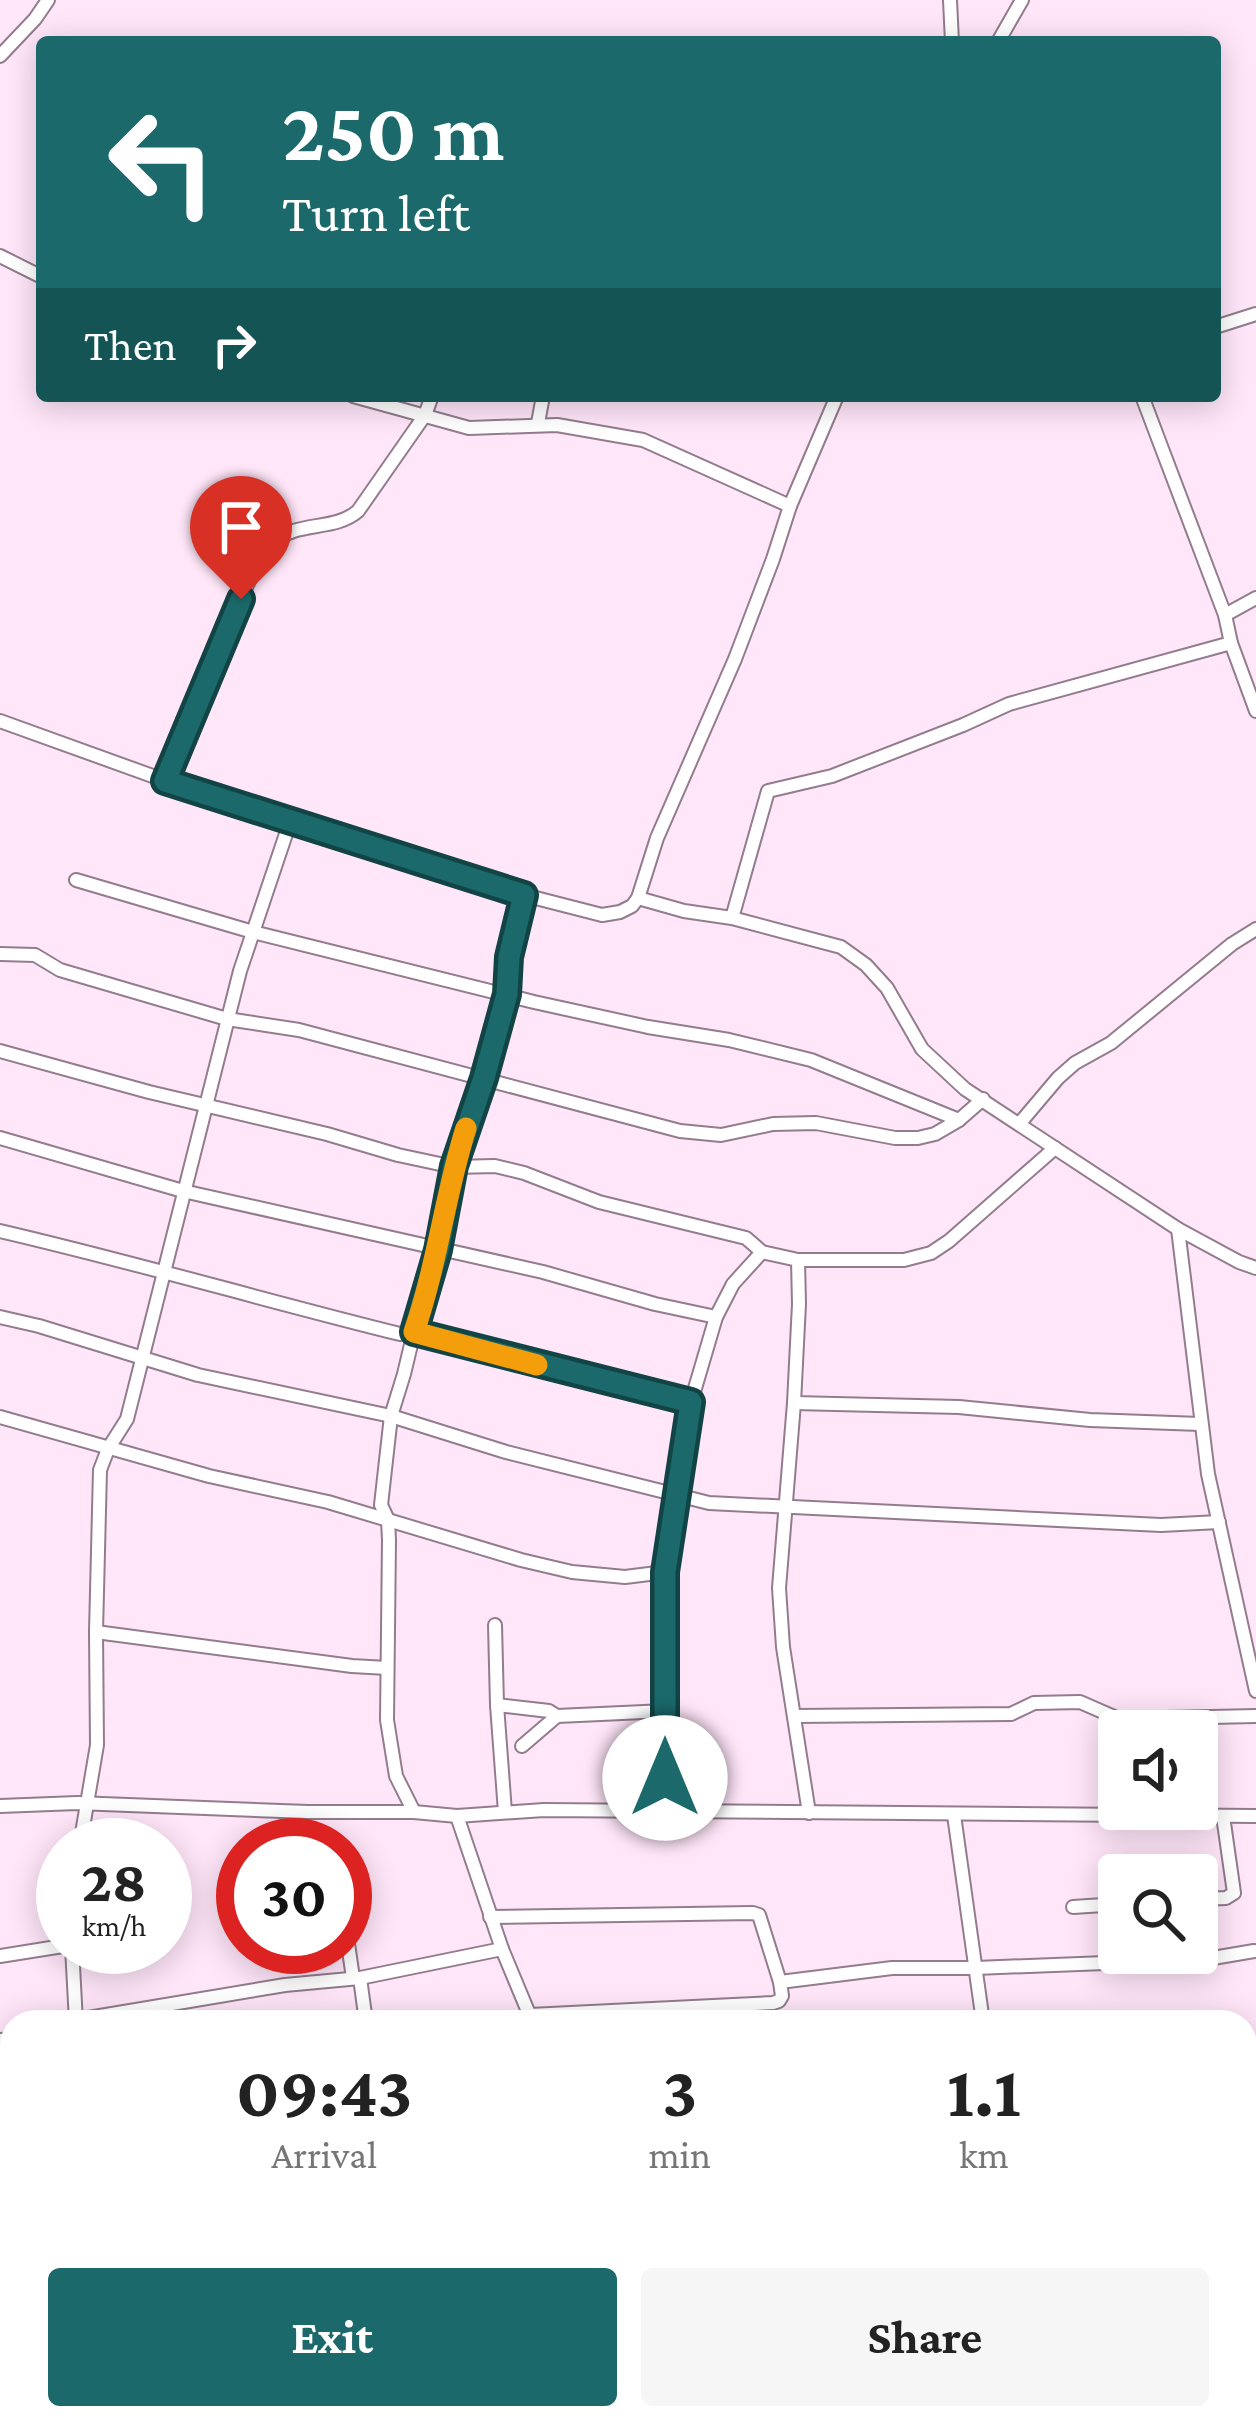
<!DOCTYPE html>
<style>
:root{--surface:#fff;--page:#f6f6f6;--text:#222;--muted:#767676;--accent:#1b696a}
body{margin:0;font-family:"Crimson Pro",serif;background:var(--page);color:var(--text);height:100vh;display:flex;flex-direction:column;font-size:45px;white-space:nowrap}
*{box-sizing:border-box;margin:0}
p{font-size:39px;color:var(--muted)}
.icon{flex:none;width:66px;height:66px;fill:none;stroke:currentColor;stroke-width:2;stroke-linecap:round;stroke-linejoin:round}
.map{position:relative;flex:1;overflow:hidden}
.details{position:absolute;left:0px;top:2010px;width:1257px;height:420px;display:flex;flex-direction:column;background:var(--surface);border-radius:36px 36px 0 0;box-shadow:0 6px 30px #0003}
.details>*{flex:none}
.guide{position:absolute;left:36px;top:36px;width:1185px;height:366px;border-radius:12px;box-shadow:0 6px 30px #0003;background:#1b696a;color:#fff;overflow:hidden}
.fabs{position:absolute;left:1098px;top:1710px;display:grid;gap:24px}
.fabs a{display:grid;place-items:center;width:120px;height:120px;border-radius:12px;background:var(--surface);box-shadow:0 6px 30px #0003;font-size:60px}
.speed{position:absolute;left:36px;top:1818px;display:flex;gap:24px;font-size:60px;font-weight:700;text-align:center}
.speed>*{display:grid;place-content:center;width:156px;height:156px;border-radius:50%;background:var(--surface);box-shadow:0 6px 30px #0003;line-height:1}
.speed small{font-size:30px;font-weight:400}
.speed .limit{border:18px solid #d22;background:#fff;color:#111}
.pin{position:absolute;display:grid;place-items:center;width:102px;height:102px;color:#fff;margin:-123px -51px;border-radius:50% 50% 50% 0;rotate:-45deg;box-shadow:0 0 12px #0007}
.pin .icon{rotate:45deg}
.me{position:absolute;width:132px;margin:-66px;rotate:0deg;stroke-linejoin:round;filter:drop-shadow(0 0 9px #0008)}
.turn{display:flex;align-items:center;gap:42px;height:252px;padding:0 48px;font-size:54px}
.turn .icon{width:156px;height:156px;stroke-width:2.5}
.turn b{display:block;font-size:84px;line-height:102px}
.then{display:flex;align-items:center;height:114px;padding:0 48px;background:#0003;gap:24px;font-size:45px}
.eta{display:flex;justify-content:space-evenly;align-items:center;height:204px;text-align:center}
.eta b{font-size:72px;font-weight:700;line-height:84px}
.button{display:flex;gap:24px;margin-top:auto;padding:24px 48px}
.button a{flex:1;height:138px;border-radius:12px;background:var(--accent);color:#fff;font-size:48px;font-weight:700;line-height:138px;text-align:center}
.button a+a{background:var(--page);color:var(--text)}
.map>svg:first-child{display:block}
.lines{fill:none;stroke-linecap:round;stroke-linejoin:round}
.street-casing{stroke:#927c8d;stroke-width:16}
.street{stroke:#fff;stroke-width:12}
.route-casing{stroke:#124445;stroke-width:30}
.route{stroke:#1b696a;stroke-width:21}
.slow{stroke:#f59e0b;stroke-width:21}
</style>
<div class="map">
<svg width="1256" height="2430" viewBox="0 0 1256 2430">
<rect width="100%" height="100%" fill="#ffe6f9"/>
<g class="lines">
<defs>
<g id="street">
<polyline points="950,0 952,42"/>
<polyline points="998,42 1022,0"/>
<polyline points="0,56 35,19 48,0"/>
<polyline points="0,256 42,277"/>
<polyline points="1215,327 1256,314"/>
<polyline points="353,396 469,428 557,425 643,440 790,506"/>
<polyline points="1142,396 1225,615 1231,643 1256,711"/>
<polyline points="538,423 543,396"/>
<polyline points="1225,615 1256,598"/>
<polyline points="0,721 172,783 524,895 602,915 620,912 632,906 638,898 657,838 735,659 773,559 790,506 837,396"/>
<path d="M 165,781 C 184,735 204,689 223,643 C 234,616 253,563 273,543 C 296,520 334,532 358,511 L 425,415 L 432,396"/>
<polyline points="76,880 253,932 534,1002 648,1027 729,1040 811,1060 959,1120"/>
<polyline points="638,898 684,911 732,918 841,947 866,965 887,988 922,1049 965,1089 1178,1229 1239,1262 1256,1268"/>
<polyline points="732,918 768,791 832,776 963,725 1009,704 1231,643"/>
<polyline points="0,954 35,955 60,970 227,1019 299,1030 680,1131 721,1135 773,1124 816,1123 895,1138 918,1138 935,1134 959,1120 983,1099"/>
<polyline points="0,1051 149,1092 327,1134 398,1155 454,1167 495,1166 524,1173 599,1202 746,1238 762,1252 798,1260 904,1260 931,1253 949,1241 1055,1148"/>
<polyline points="1020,1123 1058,1078 1075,1063 1111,1043 1232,944 1256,929"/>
<polyline points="0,1138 183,1191 543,1272 655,1304 716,1317"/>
<polyline points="1178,1229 1208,1474 1256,1691"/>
<path d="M 0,1231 C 134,1262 266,1301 400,1334 L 414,1332 L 691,1402"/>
<polyline points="798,1260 799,1304 794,1403 779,1588 783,1647 809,1813"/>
<polyline points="0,1317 39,1326 198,1375 391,1416 506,1452 709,1503 1161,1525 1219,1522"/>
<polyline points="794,1403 959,1407 1090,1420 1200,1424"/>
<polyline points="0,1417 209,1476 328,1502 521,1560 572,1572 625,1577 665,1572"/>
<polyline points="495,1625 497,1705 505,1812"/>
<polyline points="96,1632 352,1666 387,1668"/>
<polyline points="497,1705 549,1711 557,1716"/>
<polyline points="795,1716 1011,1714 1034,1703 1080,1702 1119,1719 1256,1716"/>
<polyline points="522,1746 557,1716 666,1711"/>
<polyline points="0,1806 77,1803 308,1812 414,1812 457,1816 544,1810 1256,1816"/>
<polyline points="665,1811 665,1572 691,1402 716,1317 733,1284 762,1252"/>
<polyline points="414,1812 396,1776 387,1720 389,1540 388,1520 381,1505 391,1416 404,1374 414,1332 428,1290 454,1167 484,1078 507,994 509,957 524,895"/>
<polyline points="954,1815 983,2022"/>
<polyline points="457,1816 502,1949 532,2021"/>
<polyline points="80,1845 97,1745 96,1632 100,1470 108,1449 127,1419 240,971 290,822"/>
<polyline points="1197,1899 1226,1898 1234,1893 1223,1816"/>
<polyline points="1073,1907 1119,1904"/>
<polyline points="490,1917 753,1913 759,1915 780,1982"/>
<polyline points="346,1930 353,1978"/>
<polyline points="72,1947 76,2022"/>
<polyline points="0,1956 63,1946"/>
<polyline points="360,1978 366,2022"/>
<polyline points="530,2015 773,2003 779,2001 782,1996 780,1982 892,1968 976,1968 1207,1959 1254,1951"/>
<polyline points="76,2020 285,1985 360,1978 502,1949"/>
<polyline points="0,2040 12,2039"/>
<polyline points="1245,2073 1256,2072"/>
<polyline points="0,2215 12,2213"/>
<polyline points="1245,2293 1256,2289"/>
<polyline points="0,2333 12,2332"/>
<polyline points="1245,2354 1256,2351"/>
<polyline points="1245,2406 1253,2430"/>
<polyline points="240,2418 242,2430"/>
<polyline points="363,2418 366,2430"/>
<polyline points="479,2418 484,2430"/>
<polyline points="537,2418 543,2430"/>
<polyline points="699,2418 704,2430"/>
<polyline points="864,2418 867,2430"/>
<polyline points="1066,2423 1079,2418"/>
<polyline points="106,2430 122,2427"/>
<polyline points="565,2430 590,2418"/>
<polyline points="889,2430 924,2418"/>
</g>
</defs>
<use href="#street" class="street-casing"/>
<use href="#street" class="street"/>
</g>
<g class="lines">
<defs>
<polyline id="route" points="241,599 165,781 524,895 509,957 507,994 484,1078 454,1166 438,1250 414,1332 691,1402 665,1572 665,1778"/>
</defs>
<use href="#route" class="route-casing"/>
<use href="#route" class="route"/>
<path class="slow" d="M 466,1128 C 445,1195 437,1265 414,1332 L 537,1365"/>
</g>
</svg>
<div class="fabs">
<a><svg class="icon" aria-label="sound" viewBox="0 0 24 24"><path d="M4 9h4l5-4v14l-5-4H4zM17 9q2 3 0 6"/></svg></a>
<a><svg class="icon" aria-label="search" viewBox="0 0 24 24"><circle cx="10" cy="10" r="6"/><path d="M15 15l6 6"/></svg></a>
</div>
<div class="speed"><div>28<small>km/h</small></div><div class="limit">30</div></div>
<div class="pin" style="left:241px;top:599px;background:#d93025"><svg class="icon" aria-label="arrive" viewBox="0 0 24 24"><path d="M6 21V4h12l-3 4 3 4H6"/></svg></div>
<svg class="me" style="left:665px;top:1778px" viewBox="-20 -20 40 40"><circle r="19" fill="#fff"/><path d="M0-13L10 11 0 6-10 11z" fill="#1b696a"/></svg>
<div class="guide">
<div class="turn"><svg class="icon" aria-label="left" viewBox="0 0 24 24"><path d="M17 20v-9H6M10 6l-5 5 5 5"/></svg><div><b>250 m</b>Turn left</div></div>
<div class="then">Then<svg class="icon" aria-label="right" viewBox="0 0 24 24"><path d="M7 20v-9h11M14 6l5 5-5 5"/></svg></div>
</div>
<section class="details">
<div class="eta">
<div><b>09:43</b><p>Arrival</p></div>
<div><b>3</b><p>min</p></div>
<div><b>1.1</b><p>km</p></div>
</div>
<div class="button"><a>Exit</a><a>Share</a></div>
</section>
</div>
